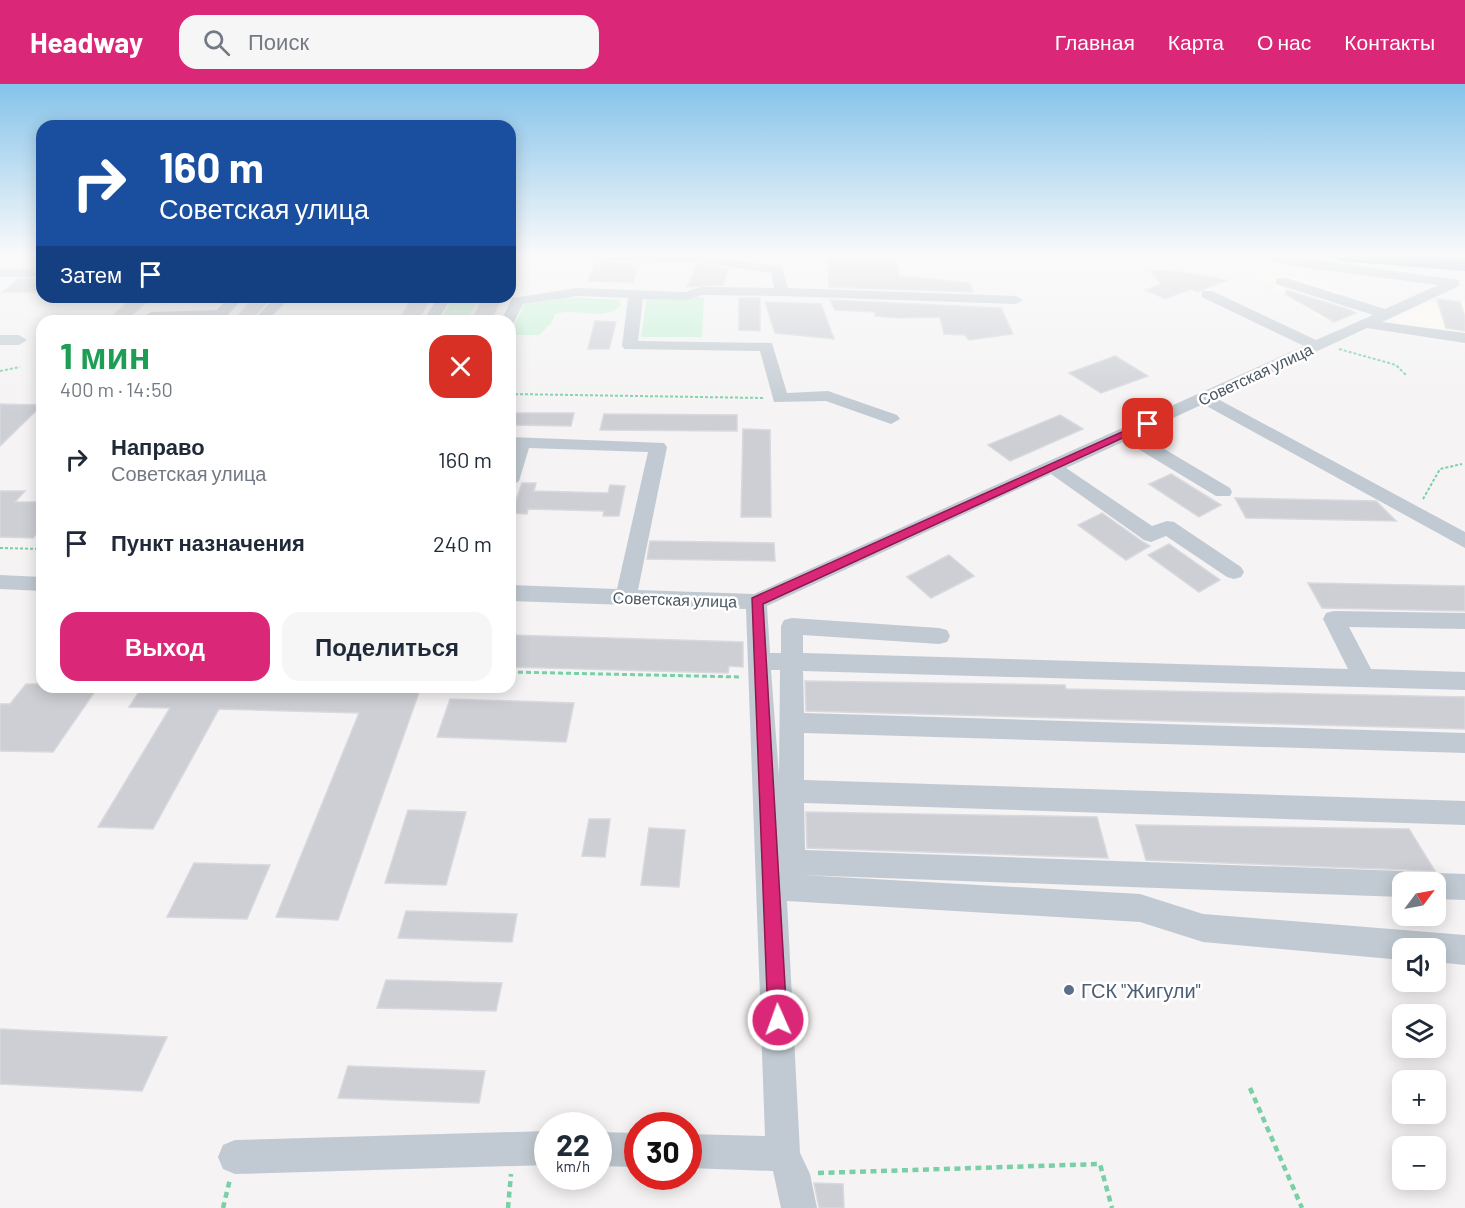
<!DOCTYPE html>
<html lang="ru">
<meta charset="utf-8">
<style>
:root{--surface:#fff;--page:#f6f6f7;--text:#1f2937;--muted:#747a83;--accent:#db2777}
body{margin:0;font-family:Barlow,sans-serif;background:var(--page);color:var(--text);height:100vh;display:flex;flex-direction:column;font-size:22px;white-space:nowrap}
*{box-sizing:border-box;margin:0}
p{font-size:20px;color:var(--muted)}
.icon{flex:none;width:33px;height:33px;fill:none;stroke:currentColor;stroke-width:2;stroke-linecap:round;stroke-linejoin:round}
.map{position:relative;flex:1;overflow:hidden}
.panel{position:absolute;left:36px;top:231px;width:480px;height:378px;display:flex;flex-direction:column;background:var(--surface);border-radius:18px;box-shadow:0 3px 15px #0003}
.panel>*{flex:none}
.top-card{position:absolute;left:36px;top:36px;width:480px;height:183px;border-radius:18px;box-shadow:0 3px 15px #0003;background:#1a4fa0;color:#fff;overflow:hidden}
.needle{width:39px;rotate:58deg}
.controls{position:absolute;left:1392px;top:788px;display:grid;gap:12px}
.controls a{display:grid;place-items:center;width:54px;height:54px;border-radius:12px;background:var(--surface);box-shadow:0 3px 15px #0003;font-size:30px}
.speed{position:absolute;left:534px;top:1028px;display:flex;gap:12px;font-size:30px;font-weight:700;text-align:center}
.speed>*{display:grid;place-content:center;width:78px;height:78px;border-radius:50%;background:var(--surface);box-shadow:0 3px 15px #0003;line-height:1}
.speed small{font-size:15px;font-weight:400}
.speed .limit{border:9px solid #d22;background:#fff;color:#111}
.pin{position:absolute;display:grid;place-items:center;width:51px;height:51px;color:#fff;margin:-26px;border-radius:12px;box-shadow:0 3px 9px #0006}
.me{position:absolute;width:66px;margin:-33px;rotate:358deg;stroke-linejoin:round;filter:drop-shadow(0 0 4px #0008)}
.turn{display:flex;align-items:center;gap:21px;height:126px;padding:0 24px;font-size:27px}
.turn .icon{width:78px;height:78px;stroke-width:2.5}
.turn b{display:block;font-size:42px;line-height:51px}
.then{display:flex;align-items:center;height:57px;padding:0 24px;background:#0003;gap:12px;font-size:22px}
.round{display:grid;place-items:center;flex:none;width:63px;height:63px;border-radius:18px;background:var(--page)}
.summary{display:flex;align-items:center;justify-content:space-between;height:102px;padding:0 24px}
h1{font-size:36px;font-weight:700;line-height:45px;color:#1e9e55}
.cta{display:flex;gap:12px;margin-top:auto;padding:12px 24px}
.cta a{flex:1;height:69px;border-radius:18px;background:var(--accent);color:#fff;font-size:24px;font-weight:700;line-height:69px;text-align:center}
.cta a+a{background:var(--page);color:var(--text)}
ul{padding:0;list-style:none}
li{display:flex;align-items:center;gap:18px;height:84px;padding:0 24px}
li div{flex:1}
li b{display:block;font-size:22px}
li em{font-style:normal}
header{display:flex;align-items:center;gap:36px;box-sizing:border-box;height:84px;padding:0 30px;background:var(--accent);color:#fff}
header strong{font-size:28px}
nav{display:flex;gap:33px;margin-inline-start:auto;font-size:21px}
.search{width:420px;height:54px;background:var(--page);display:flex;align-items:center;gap:15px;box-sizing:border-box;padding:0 21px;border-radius:18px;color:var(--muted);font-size:22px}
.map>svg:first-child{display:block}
.commercial{fill:#fdf9ef}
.green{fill:#c3f1d5}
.building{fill:#cdcfd5;stroke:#d7d9de;stroke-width:1.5}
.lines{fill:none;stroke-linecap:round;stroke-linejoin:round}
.path-far2{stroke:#7ad0a6;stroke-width:2;stroke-dasharray:3 2;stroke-linecap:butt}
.path-far1{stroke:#7ad0a6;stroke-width:3;stroke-dasharray:5 3;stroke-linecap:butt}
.path{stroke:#7ad0a6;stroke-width:4.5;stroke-dasharray:6 4.5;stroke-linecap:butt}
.minor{fill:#c1cad2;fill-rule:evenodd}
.highway{fill:#8ba5c1;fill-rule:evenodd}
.route{fill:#db2777;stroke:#8e194d;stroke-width:1.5}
.service-dot{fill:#5c6f8a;stroke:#fff;stroke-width:2}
.labels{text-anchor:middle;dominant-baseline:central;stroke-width:5;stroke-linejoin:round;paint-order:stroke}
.street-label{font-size:16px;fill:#4a5661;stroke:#fff}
.near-service-label{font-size:20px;fill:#4e5e75;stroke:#fff;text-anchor:start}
</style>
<header>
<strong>Headway</strong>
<div class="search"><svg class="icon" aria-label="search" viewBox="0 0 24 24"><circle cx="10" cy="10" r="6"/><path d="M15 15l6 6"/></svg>Поиск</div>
<nav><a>Главная</a><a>Карта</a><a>О нас</a><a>Контакты</a></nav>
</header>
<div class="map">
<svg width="1465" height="1124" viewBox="0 0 1465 1124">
<rect width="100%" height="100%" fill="#f5f3f3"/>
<g class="commercial">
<polygon points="1251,188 1326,198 1328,204 1344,209 1329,217 1356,229 1334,238 1321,234"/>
<polygon points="1437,215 1465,219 1465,252 1396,240 1392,235 1428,218 1438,220"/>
</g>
<g class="green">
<polygon points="454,213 480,213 467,237 439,237"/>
<path d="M 567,213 L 620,216 L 621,222 C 600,238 578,223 555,230 L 552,238 L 539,251 L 510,251 L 524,220 Z"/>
<polygon points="647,213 704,213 702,253 641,253"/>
</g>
<g class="building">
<polygon points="828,171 897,176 899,192 970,199 973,208 829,203"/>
<polygon points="595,178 634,179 632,183 638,183 633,198 588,197"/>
<polygon points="698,180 728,185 723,201 687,203"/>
<polygon points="1150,187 1174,187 1227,196 1197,208 1191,205 1165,215 1146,206 1161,200"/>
<polygon points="18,195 42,195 42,208 3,208"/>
<polygon points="1287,206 1347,225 1356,229 1334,238 1285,210"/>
<polygon points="133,213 152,213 126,237 107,237"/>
<polygon points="413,213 431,213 418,237 398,237"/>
<polygon points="483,213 502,213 491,237 471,237"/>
<polygon points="739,214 760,214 760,247 739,246"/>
<polygon points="1437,215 1460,218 1465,233 1465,247 1446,244"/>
<polygon points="830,216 1001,224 1013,250 969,256 965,251 944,250 940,233 899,234 875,232 875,228 835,226"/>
<polygon points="765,218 821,220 834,255 775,249"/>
<polygon points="249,219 266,220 250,237 233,237"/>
<polygon points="595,237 616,238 609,265 588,265"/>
<polygon points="1115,272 1148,292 1101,309 1069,289"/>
<polygon points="0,320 42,321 0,362"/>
<polygon points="510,329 574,329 571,342 510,341"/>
<polygon points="604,330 737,331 737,347 600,346"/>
<polygon points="1060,331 1083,345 1010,377 988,361"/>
<polygon points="743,345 770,346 771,433 741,433"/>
<polygon points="1171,390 1221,421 1199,433 1149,400"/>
<polygon points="522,399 536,399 534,407 608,409 610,401 625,402 619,432 603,432 604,427 528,425 527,430 512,429"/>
<polygon points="0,407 25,407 15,418 42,418 42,444 33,454 0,453"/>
<polygon points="1235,414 1376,417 1396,437 1246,434"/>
<polygon points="1102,429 1143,458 1150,462 1126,476 1078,441"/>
<polygon points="650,457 774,459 775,477 647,475"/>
<polygon points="1169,460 1220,496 1199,508 1148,471"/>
<polygon points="949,471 974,492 931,514 907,493"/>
<polygon points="1308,499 1465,502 1465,527 1322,524"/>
<polygon points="510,551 743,558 743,583 729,582 728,589 510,583"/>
<polygon points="805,597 1065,601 1066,605 1465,613 1465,645 806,627"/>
<polygon points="26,600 42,600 42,603 98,603 53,668 0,667 0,620 10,620"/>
<polygon points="142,603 421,603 338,836 276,833 359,629 219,625 153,745 98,743 170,624 129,623"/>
<polygon points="450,615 574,619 566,658 437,653"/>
<polygon points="408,726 466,728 446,801 385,799"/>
<polygon points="806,728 1097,733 1108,774 807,764"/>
<polygon points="589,735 610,735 605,773 582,772"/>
<polygon points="1136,741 1409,745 1435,787 1146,776"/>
<polygon points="649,744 685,746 679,803 641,801"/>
<polygon points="194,779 270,781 247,835 167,833"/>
<polygon points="406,827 517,830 512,858 398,854"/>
<polygon points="386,896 502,899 496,927 377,924"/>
<polygon points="0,945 167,953 142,1007 0,1000"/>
<polygon points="348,982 485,987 479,1019 338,1014"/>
<polygon points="814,1099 843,1100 844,1124 819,1124"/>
</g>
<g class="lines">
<g class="path-far2">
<polyline points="1339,265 1396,281 1406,291"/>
<polyline points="0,287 20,283"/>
<polyline points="510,310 763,314"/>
<polyline points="1423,415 1440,385 1462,380"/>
<polyline points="0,464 42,465"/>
</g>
<polyline class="path-far1" points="510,588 742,593"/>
<g class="path">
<polyline points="1250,1004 1302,1124"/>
<polyline points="818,1089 1100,1080 1112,1124"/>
<polyline points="223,1124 230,1095"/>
<polyline points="508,1124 511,1090"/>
</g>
<g class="minor">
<polygon points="568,171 701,171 782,183 788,204 1016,212 1023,216 1016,220 782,212 702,211 687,216 643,215 638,257 772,259 787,309 828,307 897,331 900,335 891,340 826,317 774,318 760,267 625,265 622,262 628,214 577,212 523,220 513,240 510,241 510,237 501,237 512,214 577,204 685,208 700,203 774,204 771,189 697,178 575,175"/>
<path d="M 1256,171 L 1280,171 L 1459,196 L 1459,202 L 1382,238 L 1465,249 L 1465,259 L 1367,244 L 1216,314 L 1465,448 L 1465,464 L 1203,320 L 1139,350 L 1230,404 L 1232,408 L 1230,412 L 1216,412 L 1125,357 L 1066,384 L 1152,442 L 1167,437 L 1174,438 L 1241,483 L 1244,488 L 1241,493 L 1234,495 L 1227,493 L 1166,452 L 1151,458 L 1144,456 L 1051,390 L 767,522 L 770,569 L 781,569 L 781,542 L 784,536 L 792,534 L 939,544 L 947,546 L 950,552 L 947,558 L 939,560 L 803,551 L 803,569 L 1348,585 L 1323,535 L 1326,529 L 1334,527 L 1465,529 L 1465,545 L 1349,543 L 1371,585 L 1465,588 L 1465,606 L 803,587 L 804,629 L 1465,649 L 1465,669 L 804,649 L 804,696 L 1465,717 L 1465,741 L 804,719 L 805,766 L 1402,787 L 1412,791 L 1415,798 L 1402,798 L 1402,813 L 802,791 L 1140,810 L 1203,830 L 1465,851 L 1465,881 L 1436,878 L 1436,864 L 1402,864 L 1402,876 L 1203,858 L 1140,838 L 787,817 L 800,1069 L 810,1090 L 817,1124 L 781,1124 L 773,1087 L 688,1084 L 688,1050 L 765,1052 L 746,525 L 510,517 L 510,501 L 617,505 L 648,368 L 529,364 L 519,397 L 510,403 L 510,353 L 664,359 L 667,363 L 638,506 L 754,510 L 1304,262 L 1202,213 L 1202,207 L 1212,207 L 1316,256 L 1373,231 L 1276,200 L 1276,194 L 1286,194 L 1385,225 L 1438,201 L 1300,183 L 1257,174 ZM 771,586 L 780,586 L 779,692 Z"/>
<rect x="0" y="185" width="42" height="8"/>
<polygon points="229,213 244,213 226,233 221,234 151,236 144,232 151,228 217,226"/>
<polygon points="276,213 291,213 267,237 252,237"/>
<polygon points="438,213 452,213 437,237 423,237"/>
<polygon points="0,251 19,251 27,256 19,261 0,261"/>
<polygon points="0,491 42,493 42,507 0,505"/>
<polygon points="1436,789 1465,790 1465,816 1436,815 1436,798 1424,798 1426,793"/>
<polygon points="548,1047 548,1081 235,1090 223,1085 218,1073 223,1061 235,1056"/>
<polygon points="598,1048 638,1049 638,1083 598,1082"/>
</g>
<polygon class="highway" points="1330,171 1407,171 1465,175 1465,187 1339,177"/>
</g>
<linearGradient id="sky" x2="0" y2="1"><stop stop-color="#85c3ea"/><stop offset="0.52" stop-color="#fafafa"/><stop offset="1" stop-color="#fafafa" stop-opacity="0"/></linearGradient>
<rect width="1465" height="328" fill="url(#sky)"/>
<polygon class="route" points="1144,338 1153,340 763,520 787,936 784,943 778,946 771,943 768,936 752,514"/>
<circle class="service-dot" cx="1069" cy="906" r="6"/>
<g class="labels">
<g class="street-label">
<text transform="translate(1255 290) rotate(-25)">Советская улица</text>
<text transform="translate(675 515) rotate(2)">Советская улица</text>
</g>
<g class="near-service-label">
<text x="1081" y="906">ГСК "Жигули"</text>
</g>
</g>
</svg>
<div class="controls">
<a><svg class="needle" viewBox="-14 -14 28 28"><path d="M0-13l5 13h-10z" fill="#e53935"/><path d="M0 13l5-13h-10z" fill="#747a83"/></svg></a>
<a><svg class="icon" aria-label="sound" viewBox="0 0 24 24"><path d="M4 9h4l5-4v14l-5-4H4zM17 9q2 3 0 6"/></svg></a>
<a><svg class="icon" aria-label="layers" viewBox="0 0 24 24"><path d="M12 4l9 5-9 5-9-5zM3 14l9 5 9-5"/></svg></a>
<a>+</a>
<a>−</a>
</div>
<div class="speed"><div>22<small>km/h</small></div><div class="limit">30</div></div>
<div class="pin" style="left:1148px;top:340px;background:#d93025"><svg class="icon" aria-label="arrive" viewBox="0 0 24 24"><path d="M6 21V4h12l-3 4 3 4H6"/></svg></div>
<svg class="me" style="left:778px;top:936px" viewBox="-20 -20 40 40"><circle r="17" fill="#db2777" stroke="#fff" stroke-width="3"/><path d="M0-11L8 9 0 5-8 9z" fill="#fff"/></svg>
<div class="top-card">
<div class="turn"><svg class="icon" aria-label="right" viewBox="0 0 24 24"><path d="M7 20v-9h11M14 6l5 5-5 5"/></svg><div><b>160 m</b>Советская улица</div></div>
<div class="then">Затем<svg class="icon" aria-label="arrive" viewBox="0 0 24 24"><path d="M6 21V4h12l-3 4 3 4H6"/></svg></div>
</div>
<section class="panel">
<div class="summary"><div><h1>1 мин</h1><p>400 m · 14:50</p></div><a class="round" style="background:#d93025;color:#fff"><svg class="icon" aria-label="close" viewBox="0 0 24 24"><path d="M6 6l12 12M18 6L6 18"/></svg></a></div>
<ul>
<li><svg class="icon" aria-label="right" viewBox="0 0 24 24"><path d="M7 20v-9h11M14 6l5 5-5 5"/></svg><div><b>Направо</b><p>Советская улица</p></div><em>160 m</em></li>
<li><svg class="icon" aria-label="arrive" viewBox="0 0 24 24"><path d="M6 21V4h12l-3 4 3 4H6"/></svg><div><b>Пункт назначения</b></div><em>240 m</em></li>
</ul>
<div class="cta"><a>Выход</a><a>Поделиться</a></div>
</section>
</div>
